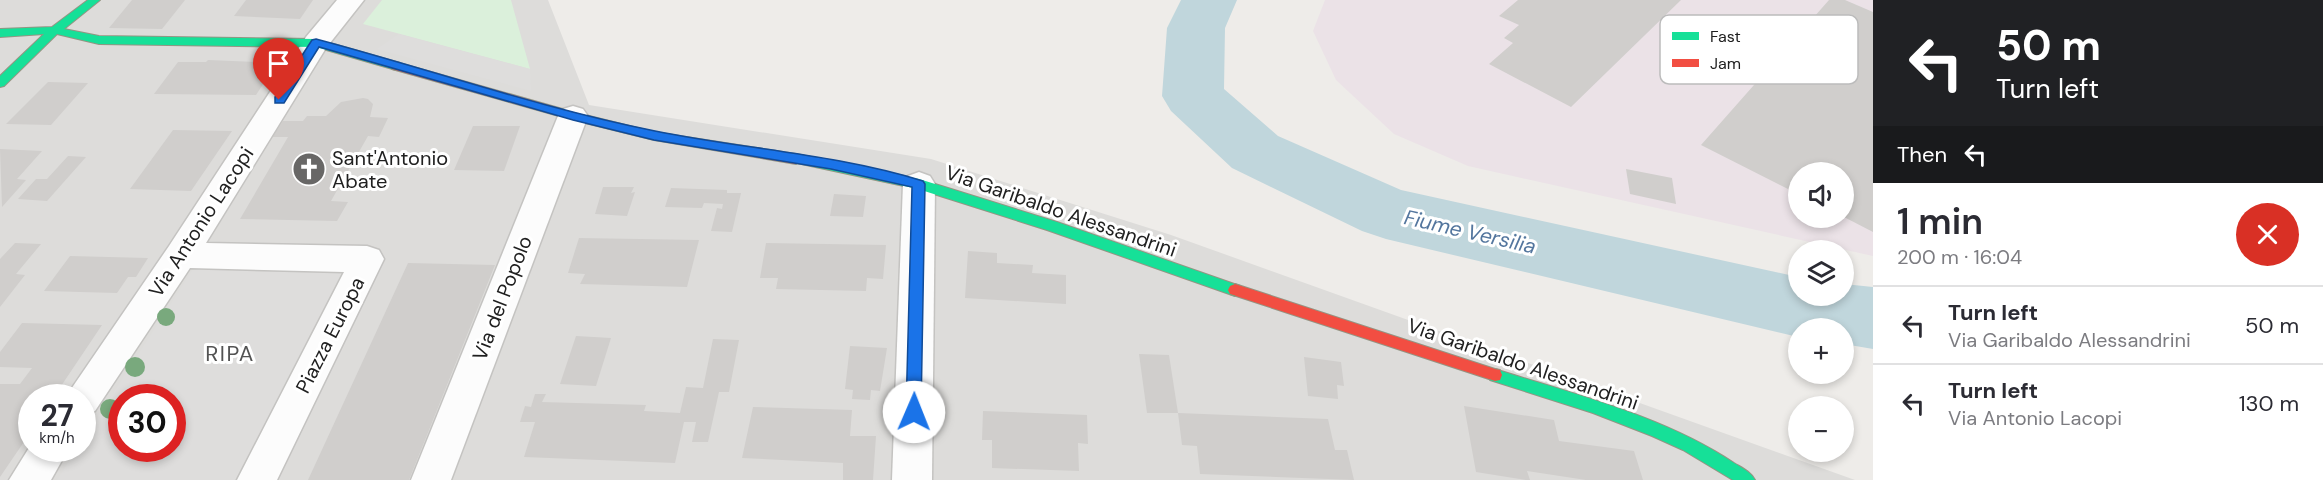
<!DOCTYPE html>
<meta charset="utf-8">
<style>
:root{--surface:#fff;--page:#f7f7f7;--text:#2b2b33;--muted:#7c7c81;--line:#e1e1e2}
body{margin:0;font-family:"DM Sans",sans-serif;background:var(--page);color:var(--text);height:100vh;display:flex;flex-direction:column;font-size:22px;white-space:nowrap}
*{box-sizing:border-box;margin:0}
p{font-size:20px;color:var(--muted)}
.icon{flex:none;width:33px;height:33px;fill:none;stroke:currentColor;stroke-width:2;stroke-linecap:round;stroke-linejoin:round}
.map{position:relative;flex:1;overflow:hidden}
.details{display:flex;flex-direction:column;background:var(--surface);width:450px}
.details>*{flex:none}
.guide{background:#202124;color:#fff;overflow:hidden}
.fabs{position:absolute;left:1788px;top:162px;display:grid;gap:12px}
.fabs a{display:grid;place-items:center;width:66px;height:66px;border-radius:50%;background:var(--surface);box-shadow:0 3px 9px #0003;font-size:30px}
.speed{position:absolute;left:18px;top:384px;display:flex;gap:12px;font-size:30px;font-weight:700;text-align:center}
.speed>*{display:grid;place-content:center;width:78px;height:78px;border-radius:50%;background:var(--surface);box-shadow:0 3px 9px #0003;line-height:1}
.speed small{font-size:15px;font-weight:400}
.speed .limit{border:9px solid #d22;background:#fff;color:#111}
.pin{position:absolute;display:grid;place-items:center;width:51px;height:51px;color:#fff;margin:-62px -26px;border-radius:50% 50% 50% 0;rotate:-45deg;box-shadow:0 0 6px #0007}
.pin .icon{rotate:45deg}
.me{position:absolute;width:66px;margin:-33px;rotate:1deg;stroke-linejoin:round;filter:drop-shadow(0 0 4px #0008)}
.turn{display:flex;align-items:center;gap:21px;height:126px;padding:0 24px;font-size:27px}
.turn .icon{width:78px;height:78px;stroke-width:2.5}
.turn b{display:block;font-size:42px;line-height:51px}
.then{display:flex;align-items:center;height:57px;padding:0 24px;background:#0003;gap:12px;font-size:22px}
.round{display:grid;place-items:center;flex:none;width:63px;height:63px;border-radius:32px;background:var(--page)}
.summary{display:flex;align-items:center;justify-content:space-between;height:102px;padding:0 24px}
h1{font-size:36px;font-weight:600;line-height:45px}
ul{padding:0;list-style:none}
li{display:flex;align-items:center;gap:18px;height:78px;padding:0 24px;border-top:2px solid var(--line)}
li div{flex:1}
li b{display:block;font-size:22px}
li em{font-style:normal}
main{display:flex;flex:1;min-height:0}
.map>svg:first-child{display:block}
.residential{fill:#dddcda;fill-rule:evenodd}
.industrial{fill:#ebe2e7;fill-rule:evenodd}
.park{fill:#dbf0db}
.parking{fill:#dedddc;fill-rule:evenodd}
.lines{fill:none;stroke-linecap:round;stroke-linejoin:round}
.river{fill:#c0d6dc;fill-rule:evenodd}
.building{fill:#d0cecc}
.street-casing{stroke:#c4c3c1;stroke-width:3}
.fast-casing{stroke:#949583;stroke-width:2}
.jam-casing{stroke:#949583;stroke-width:2}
.street{fill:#fcfcfc;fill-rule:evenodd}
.fast{fill:#16e098;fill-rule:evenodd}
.jam{fill:#f24e42;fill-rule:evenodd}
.tree{fill:#79a97d}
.route{fill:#1a73e8;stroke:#114b97;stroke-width:1.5}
.labels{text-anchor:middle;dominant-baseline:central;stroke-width:6;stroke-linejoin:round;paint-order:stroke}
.poi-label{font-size:20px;fill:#202020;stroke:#fff;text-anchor:start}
.street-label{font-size:20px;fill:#202020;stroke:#fff}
.water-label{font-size:21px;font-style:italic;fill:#54769e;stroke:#fff}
.quarter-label{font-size:22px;letter-spacing:1.5px;fill:#535353;stroke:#fff}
.key{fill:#fff;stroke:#bcbcbc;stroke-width:1.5}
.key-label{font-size:16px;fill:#202020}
</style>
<main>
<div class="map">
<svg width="1873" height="480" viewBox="0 0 1873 480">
<rect width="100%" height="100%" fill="#eeece9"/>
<path class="residential" d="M 0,0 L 548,0 L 589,105 L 931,159 L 1171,235 L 1855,480 L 0,480 ZM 32,398 L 82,398 L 82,448 L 32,448 ZM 122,398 L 172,398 L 172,448 L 122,448 Z"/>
<path class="industrial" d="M 1325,0 L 1873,0 L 1873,256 L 1468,166 L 1394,134 L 1336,80 L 1313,31 ZM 1798,172 L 1844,172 L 1844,218 L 1798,218 Z"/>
<polygon class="park" points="382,0 511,0 530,69 363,24"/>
<g class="parking">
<polygon points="399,34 530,69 531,91 377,49"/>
<path d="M 199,260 L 385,263 L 279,480 L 57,480 L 77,449 L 82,448 L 83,440 ZM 122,398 L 172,398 L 172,448 L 122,448 Z"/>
</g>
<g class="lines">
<polygon class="river" points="1181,0 1237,0 1225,28 1224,89 1278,136 1401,190 1798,277 1798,296 1844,296 1844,284 1873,287 1873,349 1844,344 1844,328 1798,328 1798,337 1386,239 1362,231 1232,168 1171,111 1162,96 1167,28"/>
</g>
<g class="building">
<polygon points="132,0 185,0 162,29 109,28"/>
<polygon points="246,0 313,0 300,19 234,16"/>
<polygon points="1518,0 1681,0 1571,107 1489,64 1513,43 1504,38 1519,25 1499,16"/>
<polygon points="1829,0 1845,0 1873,12 1873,232 1844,217 1844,172 1798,172 1798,194 1701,145"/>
<polygon points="259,59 279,60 256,95 154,94 178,62 206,62 208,60 258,62"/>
<polygon points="48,82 88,83 51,125 6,124"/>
<polygon points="363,98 368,99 373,104 370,117 388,118 379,137 368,136 331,201 348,202 337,221 240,219 288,137 272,137 283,121 303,121 307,116 326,116 341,102"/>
<polygon points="473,126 520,126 504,171 454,170"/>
<polygon points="173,130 232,131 191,191 130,189"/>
<polygon points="0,149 42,151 17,179 26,180 2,207"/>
<polygon points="68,156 86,157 47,201 18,199 36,179 47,179"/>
<polygon points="1626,169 1672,178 1676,204 1630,194"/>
<polygon points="603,187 634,187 631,193 635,192 627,216 595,214"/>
<polygon points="671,188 727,190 727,193 741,193 732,232 711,231 717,208 722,209 723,204 704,203 702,208 665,207"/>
<polygon points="834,194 866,196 863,217 830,216"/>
<polygon points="579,238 699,240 687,287 580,284 585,274 568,273"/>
<polygon points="15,243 41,244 16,274 25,275 0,307 0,259"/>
<polygon points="766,243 886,245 883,279 867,278 866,291 776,289 778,278 760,278"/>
<polygon points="968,251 997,253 997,263 1033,265 1032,273 1066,275 1066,304 965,298"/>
<polygon points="70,256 148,258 136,277 128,277 117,293 44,291"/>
<polygon points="408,263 495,265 409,480 308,480"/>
<polygon points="22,323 102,325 53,398 32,398 32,430 0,477 0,384 20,384 32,368 0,367 0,352"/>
<polygon points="576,336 611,338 596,386 560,384"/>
<polygon points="713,339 739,340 729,392 719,392 708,442 692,442 696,422 684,422 675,463 524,457 535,422 520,422 525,406 531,407 535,394 546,394 542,402 646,405 644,411 680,413 686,387 703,388"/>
<polygon points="850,346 887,348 880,391 871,390 870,400 852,399 853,390 845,389"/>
<polygon points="1139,354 1169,355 1178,413 1147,413"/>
<polygon points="1304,357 1341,362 1344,386 1337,385 1338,399 1308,396"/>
<polygon points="1464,406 1554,420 1559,441 1634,451 1643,480 1586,480 1527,471 1530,480 1526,480 1476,472"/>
<polygon points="753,407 852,410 850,436 876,436 873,480 843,480 843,463 742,458"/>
<polygon points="983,411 1087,415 1088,444 1078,443 1079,471 992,468 992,440 982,440"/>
<polygon points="1178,413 1328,419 1335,450 1347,450 1354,480 1200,474 1197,446 1182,445"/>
</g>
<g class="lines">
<defs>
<g id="street">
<polygon points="337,0 364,0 326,48 206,243 367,246 379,250 384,259 277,480 237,480 344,272 190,268 95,411 82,416 82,398 65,398 169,246 306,37"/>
<polygon points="573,106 583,109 588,116 451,480 411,480 558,116 563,109"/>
<polygon points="919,172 930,176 935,184 932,480 892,480 903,184 908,176"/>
<polygon points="32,443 32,448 69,448 51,480 9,480"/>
</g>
<g id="fast">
<polygon points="88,0 100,0 64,29 99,36 316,39 400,63 402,66 396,70 316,47 99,44 57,34 4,86 0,87 0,76 44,34 0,37 0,29 52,27"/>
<polygon points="796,154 919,179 1057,222 1240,286 1242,290 1240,294 1235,296 1047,230 918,189 792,162 790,159"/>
<path d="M 1495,369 C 1576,395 1663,416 1734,463 C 1742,468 1751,472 1755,480 L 1733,480 L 1683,450 L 1652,436 L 1593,413 L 1490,380 L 1488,375 L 1490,370 Z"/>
</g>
<g id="jam">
<polygon points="396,62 573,112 654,132 796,154 802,159 796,164 654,140 573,120 392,69 390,66 392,63"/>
<polygon points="1235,284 1495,369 1500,370 1502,375 1500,380 1495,381 1230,294 1228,290 1230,286"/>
</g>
</defs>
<use href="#street" class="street-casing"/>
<use href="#fast" class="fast-casing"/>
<use href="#jam" class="jam-casing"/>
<use href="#street" class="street"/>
<use href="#fast" class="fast"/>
<use href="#jam" class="jam"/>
</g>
<g class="tree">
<circle cx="166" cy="317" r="9"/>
<circle cx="135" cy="367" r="10"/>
<circle cx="110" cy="409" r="10"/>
</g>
<path class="route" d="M 316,39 C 429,69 540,108 655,131 C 743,149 836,154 923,181 L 925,184 L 921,412 L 919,416 L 914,418 L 908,416 L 906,412 L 912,187 L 831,169 L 654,140 L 573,120 L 319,47 L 284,103 L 275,103 L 275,97 L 312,40 Z"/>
<defs>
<symbol id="church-disc" viewBox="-11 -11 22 22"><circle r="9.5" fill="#686766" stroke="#fff"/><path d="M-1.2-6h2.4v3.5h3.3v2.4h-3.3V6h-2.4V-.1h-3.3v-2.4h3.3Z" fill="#fff"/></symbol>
</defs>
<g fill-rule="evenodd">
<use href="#church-disc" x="290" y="150" width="38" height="38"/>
</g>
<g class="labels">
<g class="poi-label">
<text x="332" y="158">Sant'Antonio<tspan x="332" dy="23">Abate</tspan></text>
</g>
<g class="street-label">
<text transform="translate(1061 211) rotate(19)">Via Garibaldo Alessandrini</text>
<text transform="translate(201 222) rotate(-57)">Via Antonio Lacopi</text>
<text transform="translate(502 298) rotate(-69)">Via del Popolo</text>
<text transform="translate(330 335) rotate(-63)">Piazza Europa</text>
<text transform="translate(1523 364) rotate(19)">Via Garibaldo Alessandrini</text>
</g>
<g class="water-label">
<text transform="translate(1470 232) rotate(13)">Fiume Versilia</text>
</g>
<g class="quarter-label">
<text x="230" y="353">RIPA</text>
</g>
</g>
<rect x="1660" y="15" width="198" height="69" rx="9" class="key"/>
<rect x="1672" y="32" width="27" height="8" fill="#16e098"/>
<rect x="1672" y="59" width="27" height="8" fill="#f24e42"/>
<g class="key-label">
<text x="1710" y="42">Fast</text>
<text x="1710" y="69">Jam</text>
</g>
</svg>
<div class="fabs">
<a><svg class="icon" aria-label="sound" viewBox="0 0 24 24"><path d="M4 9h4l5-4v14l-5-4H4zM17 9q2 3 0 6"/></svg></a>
<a><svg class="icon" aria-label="layers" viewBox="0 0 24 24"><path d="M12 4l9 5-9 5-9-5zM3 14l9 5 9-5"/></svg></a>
<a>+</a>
<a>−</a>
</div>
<div class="speed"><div>27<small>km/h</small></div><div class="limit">30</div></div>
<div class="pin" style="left:279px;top:100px;background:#d93025"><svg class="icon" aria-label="arrive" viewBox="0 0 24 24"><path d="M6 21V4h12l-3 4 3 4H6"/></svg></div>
<svg class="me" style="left:914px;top:412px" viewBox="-20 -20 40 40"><circle r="19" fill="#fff"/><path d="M0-13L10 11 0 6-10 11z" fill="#1a73e8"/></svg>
</div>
<section class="details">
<div class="guide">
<div class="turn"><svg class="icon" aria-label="left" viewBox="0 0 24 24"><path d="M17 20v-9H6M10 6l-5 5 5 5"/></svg><div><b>50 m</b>Turn left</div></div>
<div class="then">Then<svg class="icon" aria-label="left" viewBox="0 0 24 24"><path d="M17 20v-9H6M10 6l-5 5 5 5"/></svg></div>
</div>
<div class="summary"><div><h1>1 min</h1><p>200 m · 16:04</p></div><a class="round" style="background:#d93025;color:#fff"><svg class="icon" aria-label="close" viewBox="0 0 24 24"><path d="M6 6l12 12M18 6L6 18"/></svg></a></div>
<ul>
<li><svg class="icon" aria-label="left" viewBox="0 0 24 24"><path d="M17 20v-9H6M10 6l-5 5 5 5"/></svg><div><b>Turn left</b><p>Via Garibaldo Alessandrini</p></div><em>50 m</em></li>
<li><svg class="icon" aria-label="left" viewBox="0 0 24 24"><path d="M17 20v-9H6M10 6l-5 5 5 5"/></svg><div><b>Turn left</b><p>Via Antonio Lacopi</p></div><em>130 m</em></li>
</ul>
</section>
</main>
